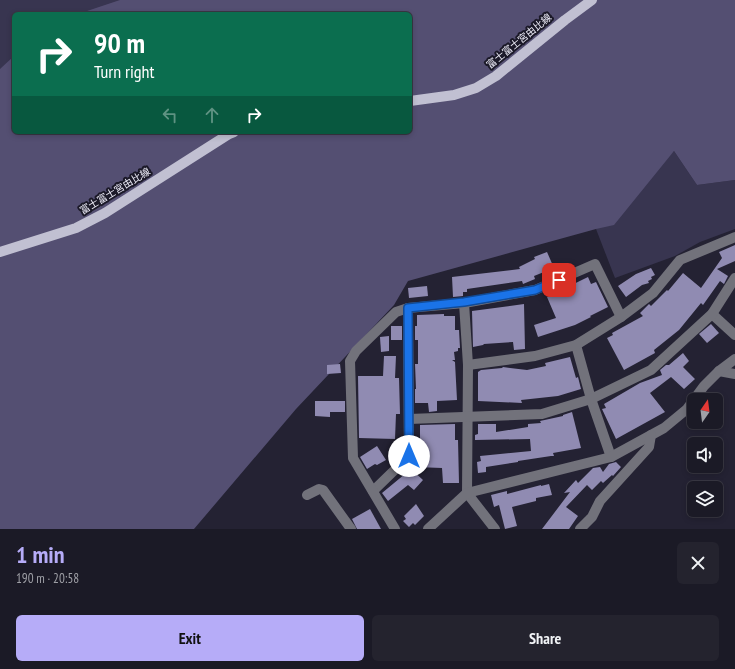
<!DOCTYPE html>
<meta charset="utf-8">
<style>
:root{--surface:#1b1a26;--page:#24232e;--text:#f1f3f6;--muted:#a0a1a7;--line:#393843;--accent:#b6acf8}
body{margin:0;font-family:"PT Sans Narrow","Noto Sans JP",sans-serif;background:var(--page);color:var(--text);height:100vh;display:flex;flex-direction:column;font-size:15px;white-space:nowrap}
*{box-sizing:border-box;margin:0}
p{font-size:13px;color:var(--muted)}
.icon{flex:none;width:22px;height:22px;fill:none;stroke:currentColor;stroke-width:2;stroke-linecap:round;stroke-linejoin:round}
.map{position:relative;height:529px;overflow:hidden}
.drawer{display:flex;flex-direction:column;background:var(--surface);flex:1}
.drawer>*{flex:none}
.top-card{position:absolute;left:12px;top:12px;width:400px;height:122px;border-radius:6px;box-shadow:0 2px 6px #0003,0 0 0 1px var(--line);background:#0b6e4f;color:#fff;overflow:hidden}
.needle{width:26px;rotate:14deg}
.buttons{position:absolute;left:687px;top:393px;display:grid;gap:8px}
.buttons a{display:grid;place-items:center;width:36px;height:36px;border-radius:6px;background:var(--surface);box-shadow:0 2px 6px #0003,0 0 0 1px var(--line);font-size:20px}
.pin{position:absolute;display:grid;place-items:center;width:34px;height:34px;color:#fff;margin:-17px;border-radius:8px;box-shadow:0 2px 6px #0006}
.me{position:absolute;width:44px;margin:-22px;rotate:0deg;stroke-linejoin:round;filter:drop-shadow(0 0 3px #0008)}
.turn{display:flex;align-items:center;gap:14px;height:84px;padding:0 16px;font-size:18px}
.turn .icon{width:52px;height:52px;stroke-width:2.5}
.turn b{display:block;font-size:28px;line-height:34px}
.lanes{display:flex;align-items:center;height:38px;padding:0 16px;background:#0003;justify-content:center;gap:20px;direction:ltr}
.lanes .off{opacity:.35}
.round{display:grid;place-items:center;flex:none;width:42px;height:42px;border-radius:6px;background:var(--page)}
.head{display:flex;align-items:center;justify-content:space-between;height:68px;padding:0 16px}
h1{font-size:24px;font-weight:700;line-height:30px;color:var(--accent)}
.action{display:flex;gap:8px;margin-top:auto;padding:8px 16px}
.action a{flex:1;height:46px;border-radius:6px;background:var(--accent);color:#111;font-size:16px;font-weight:700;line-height:46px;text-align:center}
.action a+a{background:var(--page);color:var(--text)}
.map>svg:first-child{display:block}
.green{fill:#383550}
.forest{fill:#544f72}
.building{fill:#908bb2}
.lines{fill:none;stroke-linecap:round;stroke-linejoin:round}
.minor{stroke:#72727b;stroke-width:10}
.major{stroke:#c1c0d2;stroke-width:10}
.route-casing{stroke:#114b97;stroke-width:10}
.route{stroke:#1a73e8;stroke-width:7}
.labels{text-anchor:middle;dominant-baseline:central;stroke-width:4;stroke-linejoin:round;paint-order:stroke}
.street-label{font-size:10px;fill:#eeedf9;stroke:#1b1928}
</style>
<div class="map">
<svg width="735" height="529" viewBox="0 0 735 529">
<rect width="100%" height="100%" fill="#242233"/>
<g class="green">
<polygon points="0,0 134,0 108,14 14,14 14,63 0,71"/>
<polygon points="674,151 697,185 735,180 735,229 700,242 675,256 615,278 596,229"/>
</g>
<polygon class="forest" points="120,0 735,0 735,180 697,185 674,151 614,225 596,229 408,281 394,305 296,409 194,529 0,529 0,69 14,56 14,132 410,132 410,14 78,14"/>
<g class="building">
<polygon points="735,245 735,261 717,269 728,276 724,284 720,281 703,305 701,303 679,330 654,350 655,353 624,370 607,338 613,335 612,333 643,316 640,313 649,304 651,306 667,290 668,291 683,273 701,288 722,258 719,252"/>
<polygon points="547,252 554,268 534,276 535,279 523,284 522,281 467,289 467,292 463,292 463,296 453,297 452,277 520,269 519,267 535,259 534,257"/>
<polygon points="651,268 655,275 651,277 652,279 648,281 649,283 642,285 626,297 618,286 636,274"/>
<polygon points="588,277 591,284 596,282 608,307 590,316 591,317 575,325 538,337 534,325 556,318 547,297"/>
<polygon points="427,286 428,296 409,298 408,288"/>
<polygon points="524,304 525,349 514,350 513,342 484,344 483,345 473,347 472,311"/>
<polygon points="444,314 444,316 455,316 455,330 459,330 460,348 458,348 458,351 454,352 455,360 452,360 455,362 457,400 437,401 437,411 429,412 428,403 415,403 415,389 416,389 415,364 418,364 418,340 415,340 415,326 417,326 417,315"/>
<polygon points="711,324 719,333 707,343 699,334"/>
<rect x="391" y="326" width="11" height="14"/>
<polygon points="389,336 389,351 381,352 380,337"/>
<polygon points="683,353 689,361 683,367 695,379 684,389 671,377 650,393 665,412 616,439 602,409 606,408 604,404 640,383 662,375 660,370 666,365 669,365"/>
<polygon points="384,356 396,356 395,378 399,378 400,414 396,414 395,439 359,438 358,376 383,376"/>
<polygon points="570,357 576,378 578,377 581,389 558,396 521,400 522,403 478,401 478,372 481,370 502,368 503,367 527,370 546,366 545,363"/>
<polygon points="340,364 341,373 327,374 327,365"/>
<polygon points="315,401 345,401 345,412 330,412 330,417 315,416"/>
<polygon points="572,412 581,448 553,453 554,456 551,456 518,461 518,462 486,467 486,472 478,473 477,462 481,461 480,456 531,451 530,439 475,440 475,435 478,434 478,424 496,424 496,432 528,427 528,424 541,423 540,421 563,416 563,415"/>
<polygon points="455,424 455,440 458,440 459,483 443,483 442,468 416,467 416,447 420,447 420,425"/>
<polygon points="377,446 386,460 377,465 375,464 367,469 360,457"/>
<polygon points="616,462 621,467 613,476 612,475 603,483 601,481 592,490 587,485 566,507 578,516 569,529 542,529 570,492 564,493 576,480 578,483 593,468 600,467 603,472 609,464"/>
<polygon points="411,469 423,480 414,490 408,485 388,501 382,493"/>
<polygon points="549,484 552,495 536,498 536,501 512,507 517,526 505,529 499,505 494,507 491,495 507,491 507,494 541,485 541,486"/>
<polygon points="416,504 424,516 415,525 413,523 409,527 403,521 406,519 404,516"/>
<polygon points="370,509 381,529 357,529 352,519"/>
</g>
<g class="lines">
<g class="minor">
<polyline points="464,303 468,365 467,493 495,529"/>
<polyline points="712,314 735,335"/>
<polyline points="576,345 591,399 611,457"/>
<polyline points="468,365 535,356 576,345 621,317"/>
<polyline points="719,371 735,374"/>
<polyline points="409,419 542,414 591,399 651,370 712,314 735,278"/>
<polyline points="373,491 409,456 408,308"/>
<polyline points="307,495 319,489 323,490 351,529"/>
<polyline points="395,529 353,458 350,361 356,351 396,312 408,308 464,303 535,290 595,264 621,317 653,293 680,260 735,237"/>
<polyline points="428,529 467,493 611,457 664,428 687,409 704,386 719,371 735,359"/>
<polyline points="580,529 592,517 600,501 649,447 651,435"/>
</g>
<g class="major">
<polyline points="410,101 454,95 476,88 496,76 565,20 592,0"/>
<polyline points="0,252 76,228 105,213 229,134 234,132"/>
</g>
</g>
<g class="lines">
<defs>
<polyline id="route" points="409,456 408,308 464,302 535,290 559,280"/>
</defs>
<use href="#route" class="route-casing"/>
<use href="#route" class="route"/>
</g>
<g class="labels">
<g class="street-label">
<text transform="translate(519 41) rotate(-39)">富士富士宮由比線</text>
<text transform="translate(115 191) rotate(-31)">富士富士宮由比線</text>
</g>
</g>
</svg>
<div class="buttons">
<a><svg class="needle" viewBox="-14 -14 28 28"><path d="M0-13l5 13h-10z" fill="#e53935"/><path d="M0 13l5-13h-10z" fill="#a0a1a7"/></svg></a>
<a><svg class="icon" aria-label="sound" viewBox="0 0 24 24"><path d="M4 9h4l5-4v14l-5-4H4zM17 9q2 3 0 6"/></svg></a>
<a><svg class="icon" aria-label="layers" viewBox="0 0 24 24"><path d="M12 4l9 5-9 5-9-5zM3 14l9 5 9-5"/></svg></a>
</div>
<div class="pin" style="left:559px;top:280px;background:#d93025"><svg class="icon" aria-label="arrive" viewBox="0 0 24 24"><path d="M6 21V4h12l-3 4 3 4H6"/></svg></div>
<svg class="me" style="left:409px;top:456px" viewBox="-20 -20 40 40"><circle r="19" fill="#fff"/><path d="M0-13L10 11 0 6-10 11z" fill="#1a73e8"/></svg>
<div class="top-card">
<div class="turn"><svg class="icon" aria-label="right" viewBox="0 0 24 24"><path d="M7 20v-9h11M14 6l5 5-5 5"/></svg><div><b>90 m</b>Turn right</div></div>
<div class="lanes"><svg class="icon off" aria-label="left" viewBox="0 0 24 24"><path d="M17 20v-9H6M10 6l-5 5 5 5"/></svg><svg class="icon off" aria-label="ahead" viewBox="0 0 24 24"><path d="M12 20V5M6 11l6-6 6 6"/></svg><svg class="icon" aria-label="right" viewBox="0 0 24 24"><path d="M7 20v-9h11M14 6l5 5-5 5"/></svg></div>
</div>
</div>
<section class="drawer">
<div class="head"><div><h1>1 min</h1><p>190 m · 20:58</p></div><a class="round"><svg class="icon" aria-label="close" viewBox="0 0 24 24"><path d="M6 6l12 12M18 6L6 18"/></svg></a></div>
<div class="action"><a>Exit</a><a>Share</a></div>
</section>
